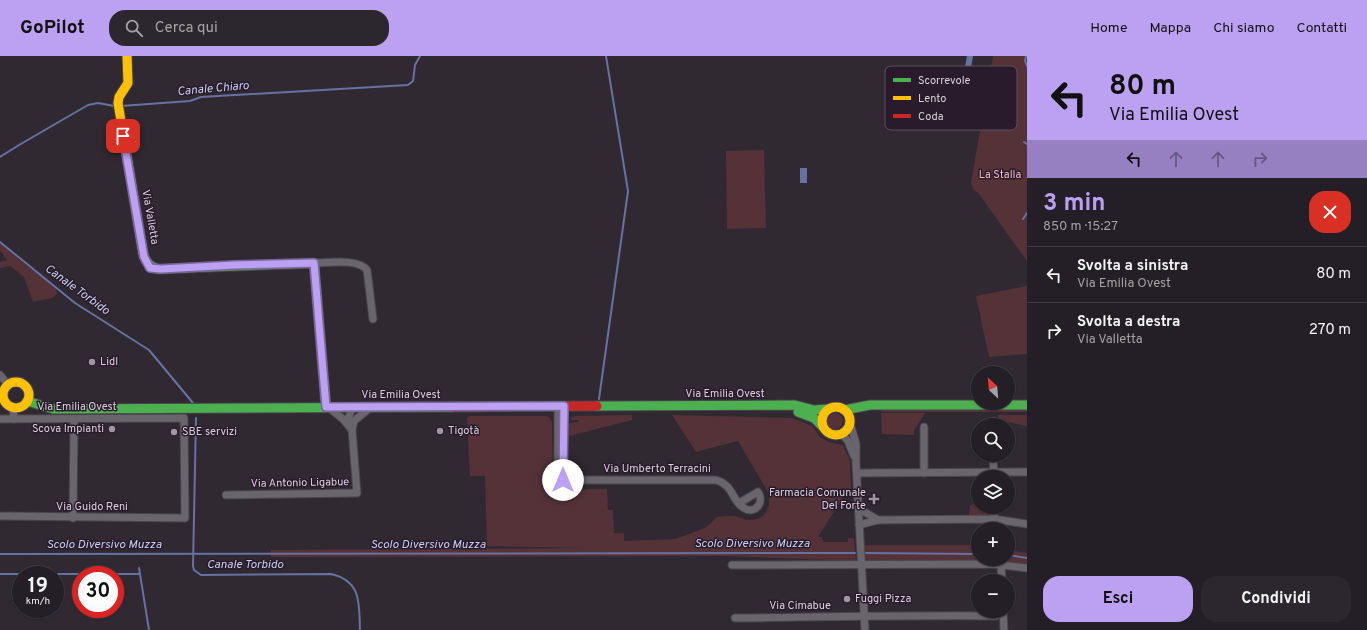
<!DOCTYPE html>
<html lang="it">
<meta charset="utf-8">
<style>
:root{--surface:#241f26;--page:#2c272e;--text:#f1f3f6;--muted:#a3a2a7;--line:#413d43;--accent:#bca0f2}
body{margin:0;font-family:Overpass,sans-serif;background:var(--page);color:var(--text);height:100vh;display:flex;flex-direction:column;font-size:15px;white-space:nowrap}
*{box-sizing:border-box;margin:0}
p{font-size:13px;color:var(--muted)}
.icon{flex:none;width:22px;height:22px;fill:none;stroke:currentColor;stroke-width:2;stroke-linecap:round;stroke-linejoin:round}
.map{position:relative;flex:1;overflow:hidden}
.side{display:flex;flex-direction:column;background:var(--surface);width:340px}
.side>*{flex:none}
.top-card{background:#bca0f2;color:#111;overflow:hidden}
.needle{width:26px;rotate:334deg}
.buttons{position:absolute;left:971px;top:310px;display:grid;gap:8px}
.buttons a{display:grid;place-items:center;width:44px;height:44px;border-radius:50%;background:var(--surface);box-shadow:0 1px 3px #0004,0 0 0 1px var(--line);font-size:20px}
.speed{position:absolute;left:12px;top:510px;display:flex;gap:8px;font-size:20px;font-weight:700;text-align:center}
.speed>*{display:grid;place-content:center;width:52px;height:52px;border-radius:50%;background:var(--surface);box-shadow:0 1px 3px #0004,0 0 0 1px var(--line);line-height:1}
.speed small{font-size:10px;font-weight:400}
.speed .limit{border:6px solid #d22;background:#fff;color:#111}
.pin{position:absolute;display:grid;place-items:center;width:34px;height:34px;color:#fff;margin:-17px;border-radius:8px;box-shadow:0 2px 6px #0006}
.me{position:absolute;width:44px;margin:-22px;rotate:0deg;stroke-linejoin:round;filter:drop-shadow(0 0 3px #0008)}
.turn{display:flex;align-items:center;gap:14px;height:84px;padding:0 16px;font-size:18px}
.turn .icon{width:52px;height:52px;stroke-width:2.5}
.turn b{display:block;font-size:28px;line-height:34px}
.lanes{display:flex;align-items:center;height:38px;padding:0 16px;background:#0003;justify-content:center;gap:20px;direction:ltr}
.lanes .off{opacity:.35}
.round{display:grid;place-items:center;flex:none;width:42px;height:42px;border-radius:16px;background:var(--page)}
.headline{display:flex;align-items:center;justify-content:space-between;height:68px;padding:0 16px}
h1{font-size:24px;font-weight:700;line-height:30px;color:var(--accent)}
.action{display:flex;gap:8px;margin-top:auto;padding:8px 16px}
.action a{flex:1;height:46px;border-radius:16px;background:var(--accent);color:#111;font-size:16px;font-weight:700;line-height:46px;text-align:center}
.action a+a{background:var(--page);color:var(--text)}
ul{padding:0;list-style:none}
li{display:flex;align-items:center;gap:12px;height:56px;padding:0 16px;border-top:1px solid var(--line)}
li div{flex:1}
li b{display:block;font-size:15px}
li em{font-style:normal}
header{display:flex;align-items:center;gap:24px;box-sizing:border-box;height:56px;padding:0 20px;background:var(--accent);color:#111}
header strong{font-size:19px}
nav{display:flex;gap:22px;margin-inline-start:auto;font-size:14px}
.search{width:280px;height:36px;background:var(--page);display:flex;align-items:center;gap:10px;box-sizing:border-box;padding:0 14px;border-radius:16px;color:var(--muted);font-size:15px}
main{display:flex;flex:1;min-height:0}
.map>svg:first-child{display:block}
.green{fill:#543238}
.water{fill:#6572a2}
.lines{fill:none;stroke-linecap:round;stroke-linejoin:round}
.stream{stroke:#6572a2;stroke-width:2}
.canal{stroke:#6572a2;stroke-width:6}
.street-casing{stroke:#4a444c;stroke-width:9}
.fast-casing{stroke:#4a444c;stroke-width:11}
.slow-casing{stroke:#4a444c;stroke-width:11}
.jam-casing{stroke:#4a444c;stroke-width:11}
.street{stroke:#6a646c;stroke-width:7}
.fast{stroke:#4caf50;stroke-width:9}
.slow{stroke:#ffc107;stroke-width:9}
.jam{stroke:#c62828;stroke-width:9}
.route-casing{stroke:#7a689d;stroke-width:10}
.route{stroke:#bca0f2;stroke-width:7}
.poi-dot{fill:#9e96a0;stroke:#291b2c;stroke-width:1.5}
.labels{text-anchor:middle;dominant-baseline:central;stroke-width:3;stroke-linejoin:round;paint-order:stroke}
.park-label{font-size:11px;fill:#f6bcc4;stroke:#291b2c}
.street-label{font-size:11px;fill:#d9d0db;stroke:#291b2c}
.poi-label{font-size:11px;fill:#d9d0db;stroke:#291b2c;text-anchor:start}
.water-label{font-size:12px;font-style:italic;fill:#c7d1f0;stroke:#291b2c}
.key{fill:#291b2c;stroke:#5e5161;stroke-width:1}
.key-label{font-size:11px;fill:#d9d0db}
</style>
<header>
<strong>GoPilot</strong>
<div class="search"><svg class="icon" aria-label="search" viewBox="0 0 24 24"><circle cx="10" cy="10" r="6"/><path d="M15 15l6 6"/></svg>Cerca qui</div>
<nav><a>Home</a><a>Mappa</a><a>Chi siamo</a><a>Contatti</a></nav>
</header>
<main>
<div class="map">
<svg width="1027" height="574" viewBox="0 0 1027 574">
<rect width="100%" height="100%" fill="#302932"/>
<g class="green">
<polygon points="993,0 1027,0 1027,205 979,138 973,133 971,127"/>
<polygon points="764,94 766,172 727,173 726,95"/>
<polygon points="0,186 22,206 55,230 57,238 52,242 33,246 24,221 10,210 0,212 0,206 7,204 0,194"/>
<polygon points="1027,230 1027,298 989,301 976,240"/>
<polygon points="882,353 1027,353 1027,356 881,356"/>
<circle cx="835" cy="365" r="8"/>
<polygon points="881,357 925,357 914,375 914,379 882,378"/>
<polygon points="632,359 632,364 569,380 569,367 579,366 578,364 571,364 571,362 575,360"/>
<path d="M 672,359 L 792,362 L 812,370 L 821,382 L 829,386 L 843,389 L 850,405 L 851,436 L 844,440 L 818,481 L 822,481 L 823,486 L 848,486 L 848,482 L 853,482 L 854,483 L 856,505 L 724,500 L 271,501 L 271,494 L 585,492 L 487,490 L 485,420 L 470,420 L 467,362 L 469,360 L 546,360 L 549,361 L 552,366 L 553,433 L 607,433 L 608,454 L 613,454 L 614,477 L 624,477 L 624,485 L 675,483 L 705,472 L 717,461 C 723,460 728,460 733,460 C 739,460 743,464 749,464 C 766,465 772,450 768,436 L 738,385 L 696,396 Z"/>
<polygon points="998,359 1027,359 1027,370 998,364"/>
<polygon points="976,446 978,446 978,451 990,451 990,459 969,459 970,450"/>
<polygon points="865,489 978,489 978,503 1008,503 1008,494 1027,497 1027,511 999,504 997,505 997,507 868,506 865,505"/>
</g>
<rect class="water" x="800" y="112" width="7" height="15"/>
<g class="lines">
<g class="stream">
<polyline points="1026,0 1025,5 1027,10"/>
<polyline points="121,50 190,45 201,41 408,29 413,25 415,9 420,0"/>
<polyline points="1024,86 1027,88"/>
<polyline points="0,101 19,89 88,49 98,47 114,50"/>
<polyline points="1023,163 1027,157"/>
<polyline points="0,186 75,247 149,294 193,347"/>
<polyline points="599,343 628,135 606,0"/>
<path d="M 196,362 L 193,510 L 194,514 L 201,519 L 331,518 C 362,525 359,548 360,574"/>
<polyline points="865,497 978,498"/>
<polyline points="0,498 855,497"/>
<polyline points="1008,499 1027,502"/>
<polyline points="139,512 149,574"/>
<polyline points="0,518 139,518"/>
</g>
<polyline class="canal" points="963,40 970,0"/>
<defs>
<g id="street">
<path d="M 314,207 C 328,207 358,202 367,214 L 373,263"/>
<polyline points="0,319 8,329"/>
<polyline points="328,351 343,363 352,374"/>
<path d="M 558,351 L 558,424 L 716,424 C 734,429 732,446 744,452 C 755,459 765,446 758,436 L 739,447"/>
<polyline points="13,352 14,363"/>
<polyline points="0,363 184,362 185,462 0,460"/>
<polyline points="850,367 856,388 856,407 865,574"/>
<polyline points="349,368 348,364 352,351"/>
<polyline points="993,369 994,365"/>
<polyline points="924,371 924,417"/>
<polyline points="842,378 848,385 854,400"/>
<polyline points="993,399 994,421"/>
<polyline points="857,417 1027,416"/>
<polyline points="563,424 564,351"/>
<polyline points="226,439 357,437 352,374 354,365 371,351"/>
<polyline points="994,451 994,463"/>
<polyline points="858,452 878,464"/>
<polyline points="73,462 74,363"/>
<polyline points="859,469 878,464 994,463 1027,468"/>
<polyline points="732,509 992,508 1027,512"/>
<polyline points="1001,509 1002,525"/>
<polyline points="1003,555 1004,574"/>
<path d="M 735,562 C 822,561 909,559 996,560"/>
</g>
<g id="fast">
<path d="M 143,197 C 145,205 149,211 158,213 L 314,207 L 326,351"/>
<polyline points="27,345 53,353 452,351"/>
<polyline points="597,350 795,349 814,354 828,353"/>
<polyline points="844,354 870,349 1027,349"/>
<polyline points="798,356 814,362 823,371"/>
</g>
<g id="slow">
<polyline points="127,0 128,27 119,41 118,47 143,197"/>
<circle cx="16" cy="339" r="13"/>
<circle cx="836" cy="365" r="14"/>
</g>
<polyline id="jam" points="452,351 597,350"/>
</defs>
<use href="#street" class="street-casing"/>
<use href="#fast" class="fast-casing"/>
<use href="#slow" class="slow-casing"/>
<use href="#jam" class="jam-casing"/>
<use href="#street" class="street"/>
<use href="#fast" class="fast"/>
<use href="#slow" class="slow"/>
<use href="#jam" class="jam"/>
</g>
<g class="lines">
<defs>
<polyline id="route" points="123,80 144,201 150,212 161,213 235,209 314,207 326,351 564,350 563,424"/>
</defs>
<use href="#route" class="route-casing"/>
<use href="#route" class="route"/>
</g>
<g class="poi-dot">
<circle cx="92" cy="306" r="4"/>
<circle cx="112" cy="373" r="4"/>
<circle cx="440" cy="375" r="4"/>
<circle cx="174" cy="376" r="4"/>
<path d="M872 437h4v4h4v4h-4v4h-4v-4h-4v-4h4z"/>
<circle cx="847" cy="543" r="4"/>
</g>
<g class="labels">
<g class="park-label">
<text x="1000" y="119">La Stalla</text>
</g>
<g class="street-label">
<text transform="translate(150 161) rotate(80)">Via Valletta</text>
<text x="725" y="338">Via Emilia Ovest</text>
<text x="401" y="339">Via Emilia Ovest</text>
<text x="77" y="351">Via Emilia Ovest</text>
<text x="657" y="413">Via Umberto Terracini</text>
<text transform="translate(300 427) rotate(-1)">Via Antonio Ligabue</text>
<text x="92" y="451">Via Guido Reni</text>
<text x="800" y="550">Via Cimabue</text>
</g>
<g class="poi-label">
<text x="100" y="306">Lidl</text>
<text x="104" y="373" text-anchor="end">Scova Impianti</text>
<text x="448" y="375">Tigotà</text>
<text x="182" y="376">SBE servizi</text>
<text x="866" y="437" text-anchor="end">Farmacia Comunale<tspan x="866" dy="13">Del Forte</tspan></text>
<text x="855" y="543">Fuggi Pizza</text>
</g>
<g class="water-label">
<text transform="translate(213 33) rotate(-5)">Canale Chiaro</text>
<text transform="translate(77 234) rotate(36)">Canale Torbido</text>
<text x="752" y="488">Scolo Diversivo Muzza</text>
<text x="104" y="489">Scolo Diversivo Muzza</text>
<text x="428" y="489">Scolo Diversivo Muzza</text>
<text x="245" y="509">Canale Torbido</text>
</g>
</g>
<rect x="885" y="10" width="132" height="64" rx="6" class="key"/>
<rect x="893" y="22" width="18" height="4" fill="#4caf50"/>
<rect x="893" y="40" width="18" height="4" fill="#ffc107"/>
<rect x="893" y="58" width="18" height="4" fill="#c62828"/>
<g class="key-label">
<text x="918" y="28">Scorrevole</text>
<text x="918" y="46">Lento</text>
<text x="918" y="64">Coda</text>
</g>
</svg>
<div class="buttons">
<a><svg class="needle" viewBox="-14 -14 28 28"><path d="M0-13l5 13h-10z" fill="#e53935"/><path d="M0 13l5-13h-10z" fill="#a3a2a7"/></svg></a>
<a><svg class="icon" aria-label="search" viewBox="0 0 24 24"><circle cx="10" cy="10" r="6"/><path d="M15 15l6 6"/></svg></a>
<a><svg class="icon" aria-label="layers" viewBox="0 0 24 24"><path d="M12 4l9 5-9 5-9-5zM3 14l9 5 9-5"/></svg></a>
<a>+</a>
<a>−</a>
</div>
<div class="speed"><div>19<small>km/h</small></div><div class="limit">30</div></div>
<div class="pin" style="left:123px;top:80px;background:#d93025"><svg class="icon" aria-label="arrive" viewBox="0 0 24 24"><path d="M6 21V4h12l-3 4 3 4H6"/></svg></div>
<svg class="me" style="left:563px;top:424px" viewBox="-20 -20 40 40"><circle r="19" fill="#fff"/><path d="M0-13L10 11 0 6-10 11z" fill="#bca0f2"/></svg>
</div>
<section class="side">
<div class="top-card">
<div class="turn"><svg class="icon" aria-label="left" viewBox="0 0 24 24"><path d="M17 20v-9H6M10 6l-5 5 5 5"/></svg><div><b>80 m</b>Via Emilia Ovest</div></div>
<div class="lanes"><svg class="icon" aria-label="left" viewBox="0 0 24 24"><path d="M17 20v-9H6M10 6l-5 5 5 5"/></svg><svg class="icon off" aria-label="ahead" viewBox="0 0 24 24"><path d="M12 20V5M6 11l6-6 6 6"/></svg><svg class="icon off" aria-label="ahead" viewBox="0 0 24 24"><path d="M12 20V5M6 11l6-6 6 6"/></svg><svg class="icon off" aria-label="right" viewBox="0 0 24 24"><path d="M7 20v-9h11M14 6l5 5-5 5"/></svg></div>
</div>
<div class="headline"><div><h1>3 min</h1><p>850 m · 15:27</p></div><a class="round" style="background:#d93025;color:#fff"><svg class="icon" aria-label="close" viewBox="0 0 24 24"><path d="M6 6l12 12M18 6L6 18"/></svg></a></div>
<ul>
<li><svg class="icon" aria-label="left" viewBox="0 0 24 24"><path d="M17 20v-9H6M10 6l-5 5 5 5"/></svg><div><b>Svolta a sinistra</b><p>Via Emilia Ovest</p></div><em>80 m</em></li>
<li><svg class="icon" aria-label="right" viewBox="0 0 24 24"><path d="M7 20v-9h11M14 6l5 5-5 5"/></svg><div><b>Svolta a destra</b><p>Via Valletta</p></div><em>270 m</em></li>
</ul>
<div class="action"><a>Esci</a><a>Condividi</a></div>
</section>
</main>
